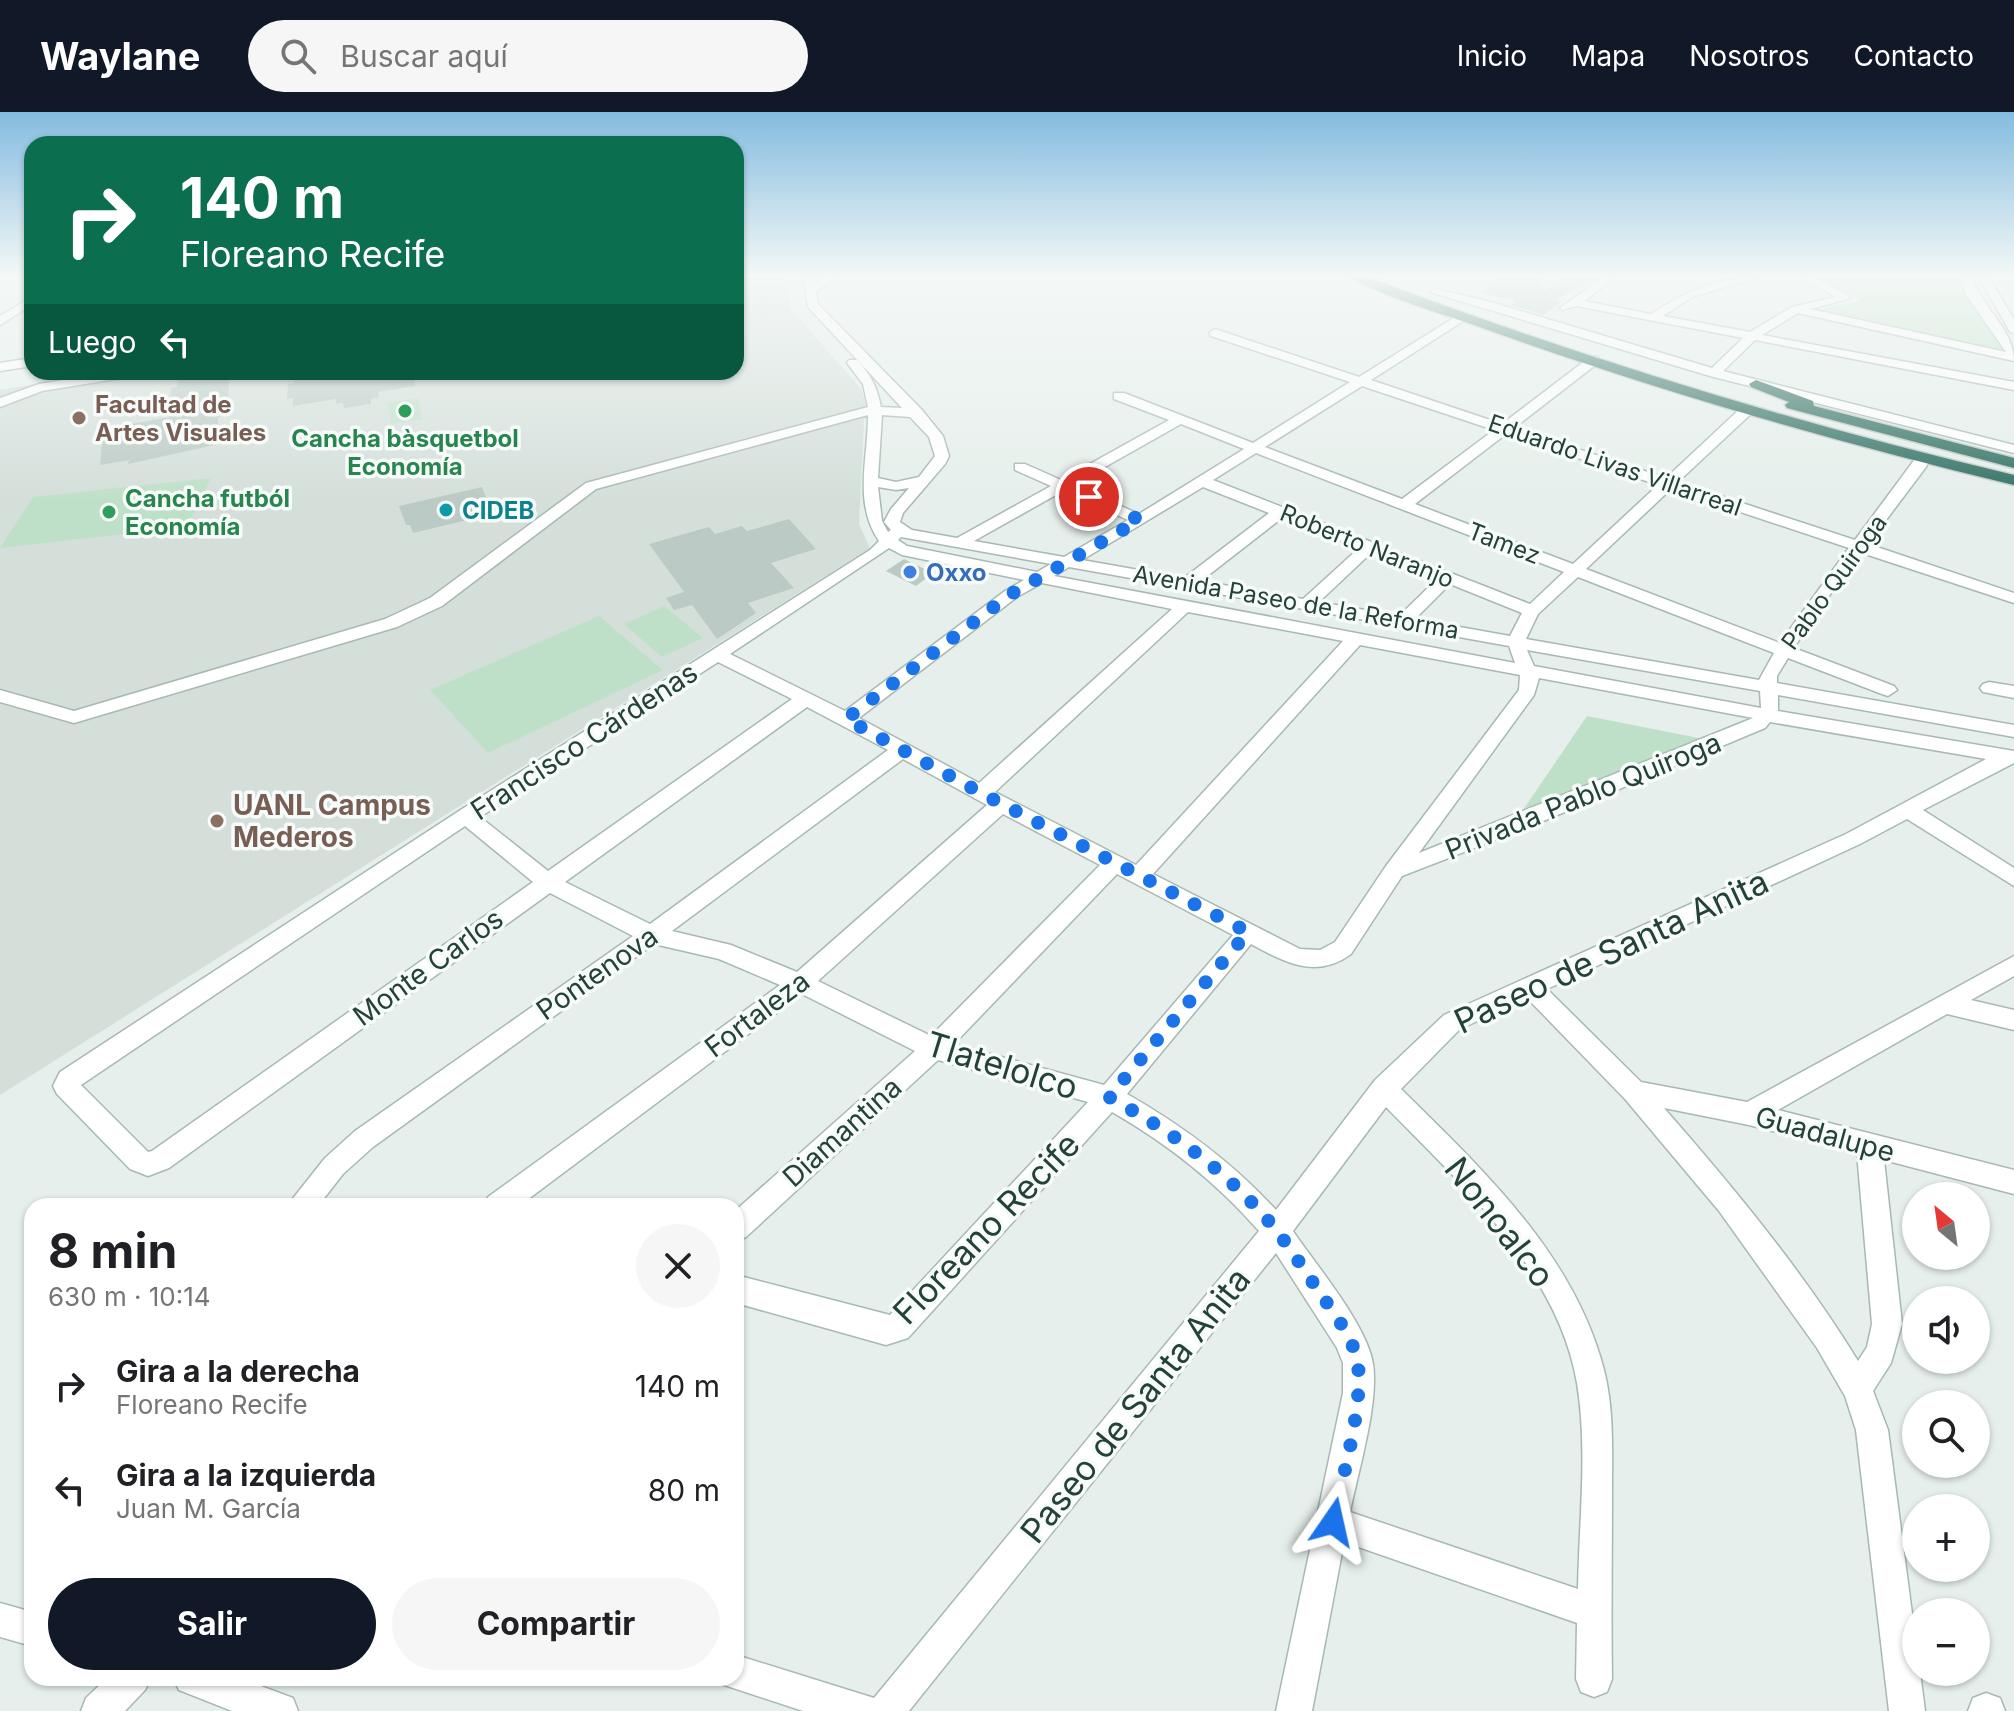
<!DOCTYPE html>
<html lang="es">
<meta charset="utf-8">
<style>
:root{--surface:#fff;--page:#f6f6f6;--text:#202124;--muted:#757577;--accent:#111827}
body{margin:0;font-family:Inter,sans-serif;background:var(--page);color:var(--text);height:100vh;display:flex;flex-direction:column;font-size:30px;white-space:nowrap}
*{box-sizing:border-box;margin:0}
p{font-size:26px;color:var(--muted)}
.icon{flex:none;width:44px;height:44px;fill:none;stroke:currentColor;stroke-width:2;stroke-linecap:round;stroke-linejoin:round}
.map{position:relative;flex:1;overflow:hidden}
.panel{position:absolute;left:24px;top:1086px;width:720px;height:488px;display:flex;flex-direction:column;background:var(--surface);border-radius:24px;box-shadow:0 2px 6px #0004}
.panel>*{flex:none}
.banner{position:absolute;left:24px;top:24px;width:720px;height:244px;border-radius:24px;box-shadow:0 2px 6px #0004;background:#0b6e4f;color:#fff;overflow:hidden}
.needle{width:52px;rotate:331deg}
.fabs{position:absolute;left:1902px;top:1070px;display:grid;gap:16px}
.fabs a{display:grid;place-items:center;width:88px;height:88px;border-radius:50%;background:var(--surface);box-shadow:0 2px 6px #0004;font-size:40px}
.pin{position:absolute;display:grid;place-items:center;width:68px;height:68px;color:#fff;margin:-34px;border:4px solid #fff;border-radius:50%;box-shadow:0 2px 8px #0007}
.me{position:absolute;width:88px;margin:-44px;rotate:11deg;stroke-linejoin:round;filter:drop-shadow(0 0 6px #0008)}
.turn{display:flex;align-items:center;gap:28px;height:168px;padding:0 24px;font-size:36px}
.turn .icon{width:104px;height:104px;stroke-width:2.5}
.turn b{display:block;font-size:56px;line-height:68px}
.then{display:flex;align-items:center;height:76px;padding:0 24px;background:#0003;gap:16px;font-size:30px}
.round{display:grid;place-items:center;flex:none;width:84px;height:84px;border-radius:42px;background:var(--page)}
.headline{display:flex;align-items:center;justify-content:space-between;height:136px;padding:0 24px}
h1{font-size:48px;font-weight:700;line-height:60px}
.button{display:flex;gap:16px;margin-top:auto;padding:16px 24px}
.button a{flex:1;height:92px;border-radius:48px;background:var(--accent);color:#fff;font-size:32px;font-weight:700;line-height:92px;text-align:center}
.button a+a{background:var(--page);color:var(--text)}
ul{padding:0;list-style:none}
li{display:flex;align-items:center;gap:24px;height:104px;padding:0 24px}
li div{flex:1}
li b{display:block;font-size:30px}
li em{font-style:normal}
header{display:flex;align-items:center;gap:48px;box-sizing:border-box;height:112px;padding:0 40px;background:var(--accent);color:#fff}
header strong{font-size:38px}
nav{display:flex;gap:44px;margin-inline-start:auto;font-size:28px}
.search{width:560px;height:72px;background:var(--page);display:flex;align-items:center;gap:20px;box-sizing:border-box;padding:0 28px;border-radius:44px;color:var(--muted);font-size:30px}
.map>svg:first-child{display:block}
.built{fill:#d4dfda}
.green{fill:#bfe0c8}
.building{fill:#bbcac4}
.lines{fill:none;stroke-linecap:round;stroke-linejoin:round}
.minor-casing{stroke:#a8b8b2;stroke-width:3}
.highway-casing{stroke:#c2cac8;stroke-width:3}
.minor{fill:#fff;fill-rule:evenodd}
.highway{fill:#2f6f62;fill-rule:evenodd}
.route{stroke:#1a73e8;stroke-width:14;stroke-dasharray:0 25.2}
.leisure-dot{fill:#2e9e5b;stroke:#f7fbf9;stroke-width:3}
.education-dot{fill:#8d6e63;stroke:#f7fbf9;stroke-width:3}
.culture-dot{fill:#0f9aa8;stroke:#f7fbf9;stroke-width:3}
.shop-dot{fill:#3f7fe0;stroke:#f7fbf9;stroke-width:3}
.labels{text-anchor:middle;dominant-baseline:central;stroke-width:7;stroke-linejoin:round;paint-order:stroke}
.far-education-label{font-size:24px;font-weight:bold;fill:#785e54;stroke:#f7fbf9;text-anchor:start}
.far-leisure-label{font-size:24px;font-weight:bold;fill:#27864d;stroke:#f7fbf9}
.far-street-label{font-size:24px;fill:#24423a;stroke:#f7fbf9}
.far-culture-label{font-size:24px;font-weight:bold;fill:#0d838f;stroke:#f7fbf9;text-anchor:start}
.far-shop-label{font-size:24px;font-weight:bold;fill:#366cbe;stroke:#f7fbf9;text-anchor:start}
.street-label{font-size:28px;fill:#24423a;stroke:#f7fbf9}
.education-label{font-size:28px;font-weight:bold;fill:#785e54;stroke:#f7fbf9;text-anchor:start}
.near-street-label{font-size:34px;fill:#24423a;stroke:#f7fbf9}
</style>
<header>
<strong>Waylane</strong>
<div class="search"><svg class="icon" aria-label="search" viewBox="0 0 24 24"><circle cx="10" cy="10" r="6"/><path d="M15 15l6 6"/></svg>Buscar aquí</div>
<nav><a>Inicio</a><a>Mapa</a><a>Nosotros</a><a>Contacto</a></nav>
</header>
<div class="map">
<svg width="2014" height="1599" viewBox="0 0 2014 1599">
<rect width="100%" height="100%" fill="#e6efeb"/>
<polygon class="built" points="736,165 780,165 785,168 791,197 862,278 865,290 859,412 870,436 0,983 0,278 109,260 736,260"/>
<g class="green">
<polygon points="1814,165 1960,165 1978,202 2006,238 1815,199 1861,188"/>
<polygon points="418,286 422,307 391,312 388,291"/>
<polygon points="211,366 187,415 0,436 33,385"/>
<polygon points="664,494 703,526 662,545 624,512"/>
<polygon points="599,504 663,558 488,641 430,578"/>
<polygon points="1587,604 1714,629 1530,704 1523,698"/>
</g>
<g class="building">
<polygon points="1501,165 1539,165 1544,179 1565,165 1598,165 1555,188 1562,189 1543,203 1511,193 1516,189 1481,181"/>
<polygon points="187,260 225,260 225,267 229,266 228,297 218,306 219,332 128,352 129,348 100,353 103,317 170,305 171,276 177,275 180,265"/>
<polygon points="316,260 413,260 415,274 378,280 379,285 371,287 371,292 344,296 343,291 336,292 336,287 293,294 293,286 287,287 288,272 294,271 294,263"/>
<polygon points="482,375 492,402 413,421 410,413 406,413 399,394"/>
<polygon points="789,407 816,437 771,451 794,476 748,491 756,501 717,527 692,493 674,498 666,486 684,480 649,432 709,415 715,422 742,414 747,419"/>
<polygon points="904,447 933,461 916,474 886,459"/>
</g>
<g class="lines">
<defs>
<g id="minor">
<path d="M 803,165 L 813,165 L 814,171 L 824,165 L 836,165 L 816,180 L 818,192 L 922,298 L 943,324 L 949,344 L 945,352 L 903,401 L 900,410 L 912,418 L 957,426 L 1051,374 L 1015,358 L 1015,352 L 1025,352 L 1061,368 L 1169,308 L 1114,287 L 1114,281 L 1124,281 L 1253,331 L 1350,270 L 1211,224 L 1209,221 L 1215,217 L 1359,265 L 1460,202 L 1468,202 L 1468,206 L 1371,268 L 1502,312 L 1590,245 L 1598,245 L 1598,251 L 1514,316 L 1666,366 L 1743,294 L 1753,294 L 1753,300 L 1678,370 L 1855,428 L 1918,343 L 1928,343 L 1930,346 L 1926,355 L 1868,432 L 2014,481 L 2014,491 L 1862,441 L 1815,502 L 1794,536 L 1894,574 L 1897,578 L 1888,584 L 1882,582 L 1788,546 L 1777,564 L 1777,571 L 2014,613 L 2014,625 L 1778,583 L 1778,599 L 2014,639 L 2014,651 L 1923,698 L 2014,756 L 2014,774 L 1907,707 L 1860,732 L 1547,877 L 1641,970 L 1747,990 L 2014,844 L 2014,864 L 1971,888 L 2014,898 L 2014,918 L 1947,902 L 1778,998 L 2014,1058 L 2014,1082 L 1884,1048 L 1902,1212 L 1891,1251 L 1873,1279 L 1888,1318 L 1916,1532 L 1916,1560 L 1920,1560 L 1925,1599 L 1889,1599 L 1856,1318 L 1845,1284 L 1817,1236 L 1719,1099 L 1625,987 L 1527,886 L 1460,917 L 1401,977 C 1483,1058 1574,1142 1604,1258 C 1614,1297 1612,1339 1612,1379 C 1612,1442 1611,1504 1612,1567 L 1607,1580 L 1594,1585 L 1581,1580 L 1576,1567 L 1577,1511 L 1344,1430 L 1312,1599 L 1276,1599 L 1343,1281 L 1343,1251 L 1337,1236 L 1276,1141 L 909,1599 L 803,1599 L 724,1573 L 720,1566 L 736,1566 L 736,1543 L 874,1586 L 1259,1119 C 1216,1070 1168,1032 1112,1000 L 908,1226 L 886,1233 L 736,1191 L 736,1163 L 890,1203 L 1088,990 L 938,948 L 746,1125 L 736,1129 L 736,1098 L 915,939 L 802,882 L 519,1094 L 484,1094 L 488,1085 L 780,873 L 719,847 L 654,832 L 373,1035 L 343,1062 L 318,1094 L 287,1094 L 325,1046 L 355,1019 L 633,824 L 550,781 L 169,1056 L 148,1064 L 130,1057 L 57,982 L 53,974 L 60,960 L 459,699 L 870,438 L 879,429 C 853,391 868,347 868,303 L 596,377 L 442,494 L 397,515 L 74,611 L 0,590 L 0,578 L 74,599 L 385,507 L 430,486 L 586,371 L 868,295 L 863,272 L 847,251 L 849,248 L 857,248 C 871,263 877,275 881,295 L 902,296 L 808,195 ZM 1362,274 L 1494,318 L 1402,387 L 1265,335 ZM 882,303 L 910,305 L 929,325 L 935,344 L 919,365 L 896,370 L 878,366 ZM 1181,312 L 1244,337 L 1139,402 L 1073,373 ZM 1506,322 L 1658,373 L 1573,452 L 1415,392 ZM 1256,341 L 1564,460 L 1530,492 L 1213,368 ZM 878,375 L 896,378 L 909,376 L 891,397 L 884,410 L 891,418 L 888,420 L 882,409 ZM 1203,375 L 1269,401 L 1184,466 L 1082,448 ZM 1671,377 L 1849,436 L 1780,531 L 1586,457 ZM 1063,379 L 1128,408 L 1064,445 L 974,429 ZM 1282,406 L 1359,436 L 1303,487 L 1201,469 ZM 901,425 L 1051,452 L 1037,460 L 907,434 L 898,428 ZM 889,436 L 902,443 L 1024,468 L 1005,479 L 845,599 L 730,542 ZM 1371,441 L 1437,467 L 1399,504 L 1319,490 ZM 1069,455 L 1509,534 L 1515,551 L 1054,464 ZM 1578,465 L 1774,541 L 1759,568 L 1526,527 L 1538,502 ZM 1042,471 L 1172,497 L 979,671 L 859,606 L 1017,485 ZM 1450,472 L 1522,501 L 1510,524 L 1415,507 ZM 1188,500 L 1343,529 L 1136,753 L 995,680 ZM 1360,533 L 1520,563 L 1519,578 L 1386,754 L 1335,830 L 1320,838 L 1300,837 L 1153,762 ZM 1527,538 L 1760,579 L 1761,596 L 1534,554 ZM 718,550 L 792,587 L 548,759 L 480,705 ZM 1539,566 L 1753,606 L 1419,741 L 1534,583 ZM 807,595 L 888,638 L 650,812 L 565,770 ZM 1770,610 L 1986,647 L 1846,722 L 1444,903 L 1375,968 L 1276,1098 C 1232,1050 1183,1014 1127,982 L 1251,832 C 1284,850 1316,868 1351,842 L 1402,764 L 1536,712 L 1765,616 ZM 903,647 L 987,693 L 797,860 L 731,833 L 672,819 ZM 1003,702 L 1100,753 L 931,924 L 818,869 ZM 465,714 L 533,770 L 152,1039 L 148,1040 L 81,973 ZM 1117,762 L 1233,823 L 1104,973 L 954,932 ZM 1386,995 C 1461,1072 1558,1159 1577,1271 C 1588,1338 1579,1410 1578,1477 L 1350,1400 C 1358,1360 1379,1291 1373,1252 C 1367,1213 1316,1153 1293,1119 ZM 1664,996 L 1749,1013 L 1857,1041 L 1872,1212 L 1867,1235 L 1858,1249 C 1802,1158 1734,1076 1664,996 Z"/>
<path d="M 1604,165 L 1616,165 L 1584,189 L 1651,202 C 1683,181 1718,165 1757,165 L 1692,185 L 1663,204 L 1750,220 L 1792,195 L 1835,185 L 1802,165 L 1815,165 L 1851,186 L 1810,197 L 2006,240 L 1965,181 L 1962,165 L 1972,165 C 1981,195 2014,217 2014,249 L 1798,201 L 1762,223 L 2014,270 L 2014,278 L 1755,228 L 1723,259 L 2014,333 L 2014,341 L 1710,264 L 1430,180 L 1436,177 L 1487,189 L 1712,256 L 1743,226 L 1576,194 L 1562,198 L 1560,196 Z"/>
<polygon points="1979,165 1989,165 2014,208 2014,221 2010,220"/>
<polygon points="32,185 32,193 0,213 0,204"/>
<polygon points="32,246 32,254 0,259 0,251"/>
<polygon points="111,260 140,260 134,264 42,279 0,295 0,286 39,272"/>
<polygon points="1989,570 2014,574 2014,586 1983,580 1980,576 1983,572"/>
<polygon points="0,1491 32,1500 32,1534 0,1525"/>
<polygon points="107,1566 151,1566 145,1578 125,1599 81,1599 86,1586"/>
<polygon points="173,1566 239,1566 293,1586 298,1599 232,1599 179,1578"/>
<polygon points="1986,1581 2000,1586 2005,1599 1968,1599 1973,1586"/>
</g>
<g id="highway">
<path d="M 1351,165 L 1367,165 C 1579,245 1794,311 2014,363 L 2014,373 C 1831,329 1651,277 1474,213 C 1446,203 1372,181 1351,165 Z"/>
<polygon points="1756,268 1813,289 1814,294 2014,346 2014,356 1787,296 1785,293 1789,290 1751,275 1749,272"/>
</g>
</defs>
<use href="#minor" class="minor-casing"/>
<use href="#highway" class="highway-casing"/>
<use href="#minor" class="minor"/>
<use href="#highway" class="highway"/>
</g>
<linearGradient id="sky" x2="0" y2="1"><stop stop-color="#84bce0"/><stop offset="0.42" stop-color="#f4f8f6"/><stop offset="1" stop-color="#f4f8f6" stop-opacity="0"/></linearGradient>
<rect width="2014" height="389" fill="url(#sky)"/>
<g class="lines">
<path class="route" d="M 1089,385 L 1140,408 L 1011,482 L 846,607 L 981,681 L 1248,820 L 1109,985 C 1172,1020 1230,1061 1276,1118 C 1291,1137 1304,1158 1318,1178 C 1332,1199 1355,1227 1358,1253 C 1363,1297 1342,1366 1333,1410"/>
</g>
<g class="leisure-dot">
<circle cx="405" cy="299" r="8"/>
<circle cx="109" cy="400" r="8"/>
</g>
<g class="education-dot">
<circle cx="79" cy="306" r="8"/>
<circle cx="217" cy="709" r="8"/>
</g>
<circle class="culture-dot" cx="446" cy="398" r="8"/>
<circle class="shop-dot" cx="910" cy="460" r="8"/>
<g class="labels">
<g class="far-education-label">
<text x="95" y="292">Facultad de<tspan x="95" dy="28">Artes Visuales</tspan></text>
</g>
<g class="far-leisure-label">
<text x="405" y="326">Cancha bàsquetbol<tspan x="405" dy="28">Economía</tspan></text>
<text x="125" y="386" text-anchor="start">Cancha futból<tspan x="125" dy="28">Economía</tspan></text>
</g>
<g class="far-street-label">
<text transform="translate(1615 353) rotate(19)">Eduardo Livas Villarreal</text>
<text transform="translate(1504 431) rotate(21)">Tamez</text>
<text transform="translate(1367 434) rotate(22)">Roberto Naranjo</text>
<text transform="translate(1834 470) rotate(-54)">Pablo Quiroga</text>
<text transform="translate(1296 490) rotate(10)">Avenida Paseo de la Reforma</text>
</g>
<g class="far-culture-label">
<text x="462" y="398">CIDEB</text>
</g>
<g class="far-shop-label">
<text x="926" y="460">Oxxo</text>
</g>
<g class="street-label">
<text transform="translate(584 629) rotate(-33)">Francisco Cárdenas</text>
<text transform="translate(1583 684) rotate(-22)">Privada Pablo Quiroga</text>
<text transform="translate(428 855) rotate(-36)">Monte Carlos</text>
<text transform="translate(597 861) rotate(-35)">Pontenova</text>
<text transform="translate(757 902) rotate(-37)">Fortaleza</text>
<text transform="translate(842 1020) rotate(-42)">Diamantina</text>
<text transform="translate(1825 1022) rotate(15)">Guadalupe</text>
</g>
<g class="education-label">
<text x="233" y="693">UANL Campus<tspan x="233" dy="32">Mederos</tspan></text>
</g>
<g class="near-street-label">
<text transform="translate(1611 839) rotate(-25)">Paseo de Santa Anita</text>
<text transform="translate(1002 953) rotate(17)">Tlatelolco</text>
<text transform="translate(1500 1110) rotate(52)">Nonoalco</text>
<text transform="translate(986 1116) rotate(-46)">Floreano Recife</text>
<text transform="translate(1135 1293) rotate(-51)">Paseo de Santa Anita</text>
</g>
</g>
</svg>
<div class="fabs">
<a><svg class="needle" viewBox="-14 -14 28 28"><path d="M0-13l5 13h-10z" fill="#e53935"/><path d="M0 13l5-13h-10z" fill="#757577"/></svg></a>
<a><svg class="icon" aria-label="sound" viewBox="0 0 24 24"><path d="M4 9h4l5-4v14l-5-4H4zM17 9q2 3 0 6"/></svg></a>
<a><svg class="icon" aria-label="search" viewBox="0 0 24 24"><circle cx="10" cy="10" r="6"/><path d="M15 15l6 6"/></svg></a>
<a>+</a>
<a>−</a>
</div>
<div class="pin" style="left:1089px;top:385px;background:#d93025"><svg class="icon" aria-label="arrive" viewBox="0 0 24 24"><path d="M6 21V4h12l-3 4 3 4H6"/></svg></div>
<svg class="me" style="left:1333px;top:1410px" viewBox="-20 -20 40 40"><path d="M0-17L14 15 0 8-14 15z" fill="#1a73e8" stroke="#fff" stroke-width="4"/></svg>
<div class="banner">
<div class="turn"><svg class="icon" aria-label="right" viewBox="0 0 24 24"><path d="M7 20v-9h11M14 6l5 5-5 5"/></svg><div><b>140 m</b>Floreano Recife</div></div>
<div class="then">Luego<svg class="icon" aria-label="left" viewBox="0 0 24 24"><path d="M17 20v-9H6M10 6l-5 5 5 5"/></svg></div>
</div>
<section class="panel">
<div class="headline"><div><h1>8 min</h1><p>630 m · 10:14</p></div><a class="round"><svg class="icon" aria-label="close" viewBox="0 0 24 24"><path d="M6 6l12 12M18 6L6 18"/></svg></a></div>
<ul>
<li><svg class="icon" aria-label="right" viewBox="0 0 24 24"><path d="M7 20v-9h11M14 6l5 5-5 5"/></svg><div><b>Gira a la derecha</b><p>Floreano Recife</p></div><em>140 m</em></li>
<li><svg class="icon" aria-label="left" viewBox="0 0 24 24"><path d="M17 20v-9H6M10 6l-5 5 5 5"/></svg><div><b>Gira a la izquierda</b><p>Juan M. García</p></div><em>80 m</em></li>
</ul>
<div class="button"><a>Salir</a><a>Compartir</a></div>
</section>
</div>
